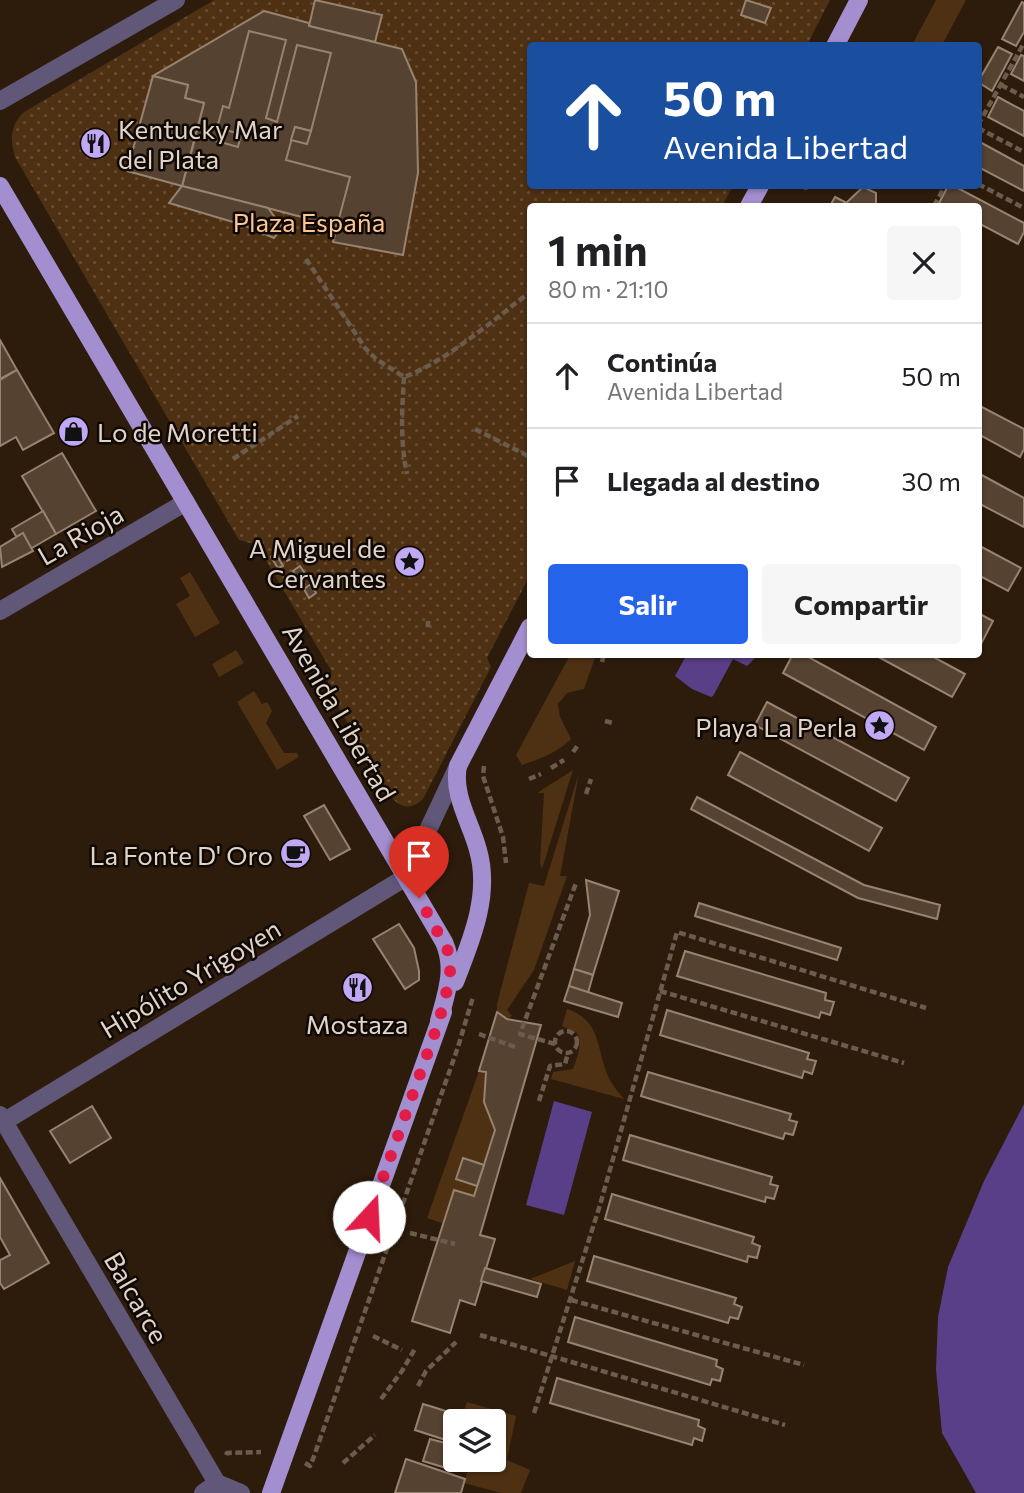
<!DOCTYPE html>
<html lang="es">
<meta charset="utf-8">
<style>
:root{--surface:#fff;--page:#f6f6f6;--text:#202124;--muted:#757577;--line:#e0e0e0;--accent:#2563eb}
body{margin:0;font-family:Commissioner,sans-serif;background:var(--page);color:var(--text);height:100vh;display:flex;flex-direction:column;font-size:26px;white-space:nowrap}
*{box-sizing:border-box;margin:0}
p{font-size:23px;color:var(--muted)}
.icon{flex:none;width:38px;height:38px;fill:none;stroke:currentColor;stroke-width:2;stroke-linecap:round;stroke-linejoin:round}
.map{position:relative;flex:1;overflow:hidden}
.details{position:absolute;left:527px;top:203px;width:455px;height:455px;display:flex;flex-direction:column;background:var(--surface);border-radius:7px;box-shadow:0 2px 5px #0004}
.details>*{flex:none}
.top-card{position:absolute;left:527px;top:42px;width:455px;height:147px;border-radius:7px;box-shadow:0 2px 5px #0004;background:#1a4fa0;color:#fff;overflow:hidden}
.tools{position:absolute;left:443px;top:1409px;display:grid;gap:14px}
.tools a{display:grid;place-items:center;width:63px;height:63px;border-radius:7px;background:var(--surface);box-shadow:0 2px 5px #0004;font-size:35px}
.pin{position:absolute;display:grid;place-items:center;width:60px;height:60px;color:#fff;margin:-72px -30px;border-radius:50% 50% 50% 0;rotate:-45deg;box-shadow:0 0 7px #0007}
.pin .icon{rotate:45deg}
.me{position:absolute;width:77px;margin:-38px;rotate:20deg;stroke-linejoin:round;filter:drop-shadow(0 0 5px #0008)}
.turn{display:flex;align-items:center;gap:24px;height:147px;padding:0 21px;font-size:32px}
.turn .icon{width:91px;height:91px;stroke-width:2.5}
.turn b{display:block;font-size:49px;line-height:60px}
.round{display:grid;place-items:center;flex:none;width:74px;height:74px;border-radius:7px;background:var(--page)}
.headline{display:flex;align-items:center;justify-content:space-between;height:119px;padding:0 21px}
h1{font-size:42px;font-weight:700;line-height:52px}
.action{display:flex;gap:14px;margin-top:auto;padding:14px 21px}
.action a{flex:1;height:80px;border-radius:7px;background:var(--accent);color:#fff;font-size:28px;font-weight:700;line-height:80px;text-align:center}
.action a+a{background:var(--page);color:var(--text)}
ul{padding:0;list-style:none}
li{display:flex;align-items:center;gap:21px;height:105px;padding:0 21px;border-top:2px solid var(--line)}
li div{flex:1}
li b{display:block;font-size:26px}
li em{font-style:normal}
.map>svg:first-child{display:block}
.grass{fill:#4e3013}
.park{fill:url(#park-dots)}
.water{fill:#593f87}
.building{fill:#554231;stroke:#988370;stroke-width:2}
.lines{fill:none;stroke-linecap:round;stroke-linejoin:round}
.path{stroke:#6b5c4e;stroke-width:4.5;stroke-dasharray:7 3.5;stroke-linecap:butt}
.minor{stroke:#615778;stroke-width:18}
.primary{stroke:#a38ed0;stroke-width:18}
.route{stroke:#e11d48;stroke-width:12;stroke-dasharray:0 21.6}
.labels{text-anchor:middle;dominant-baseline:central;stroke-width:5;stroke-linejoin:round;paint-order:stroke}
.poi-label{font-size:26px;fill:#e0d4ca;stroke:#100803;text-anchor:end}
.park-label{font-size:26px;fill:#fbc595;stroke:#100803}
.street-label{font-size:26px;fill:#e0d4ca;stroke:#100803}
</style>
<div class="map">
<svg width="1024" height="1493" viewBox="0 0 1024 1493">
<defs>
<pattern id="park-dots" width="8" height="8" patternUnits="userSpaceOnUse" patternTransform="scale(1.75)"><rect width="8" height="8" fill="#4e3013"/><path d="M2 2h.1M6 6h.1" fill="none" stroke="#674d34" stroke-width="1.8" stroke-linecap="round"/></pattern>
</defs>
<rect width="100%" height="100%" fill="#2d1c0c"/>
<g class="grass">
<polygon points="936,0 966,0 942,45 912,45"/>
<polygon points="190,572 220,623 195,637 176,604 190,596 180,578"/>
<polygon points="236,650 244,663 219,677 212,664"/>
<path d="M 570,655 L 596,655 L 584,689 L 567,693 L 558,704 L 560,717 L 571,739 C 557,753 540,759 522,765 L 516,755 Z"/>
<polygon points="254,691 262,704 267,702 272,711 266,723 284,753 297,753 299,757 277,770 237,702"/>
<polygon points="573,770 542,869 540,863 544,793 537,793"/>
<polygon points="579,773 560,876 567,876 534,970 507,1010 512,1016 507,1019 497,1012 497,1004 529,883 544,886"/>
<path d="M 567,1009 C 601,1020 596,1048 608,1076 C 612,1085 618,1092 624,1099 L 551,1079 L 553,1072 L 573,1069 C 577,1057 583,1044 577,1033 L 562,1026 Z"/>
<polygon points="479,1071 486,1072 484,1102 495,1130 484,1165 463,1159 456,1178 477,1186 474,1196 454,1190 442,1223 427,1218"/>
<polygon points="575,1261 567,1290 530,1279"/>
<polygon points="467,1402 516,1416 507,1460 530,1470 521,1493 501,1493 464,1483 471,1460 494,1460 494,1421 477,1421 462,1417"/>
</g>
<path class="park" d="M 214,0 L 830,0 L 807,45 L 530,46 L 530,186 L 733,186 L 722,206 L 530,206 L 530,575 L 487,658 L 491,667 L 423,799 C 409,812 397,807 388,792 L 326,686 L 332,672 L 257,545 L 239,540 L 15,157 C 10,140 10,125 24,112 Z"/>
<g class="water">
<polygon points="687,654 758,654 758,655 747,666 733,659 713,696 711,697 692,689 675,676"/>
<polygon points="554,1101 592,1112 564,1215 526,1205"/>
<polygon points="1024,1104 1024,1493 976,1493 942,1433 936,1370 938,1317 948,1267 984,1181"/>
</g>
<g class="building">
<polygon points="315,0 382,15 375,42 309,26"/>
<polygon points="746,0 771,8 765,23 741,15"/>
<polygon points="1022,2 1024,3 1024,32 1016,46 1002,39"/>
<polygon points="264,11 309,23 309,26 402,49 416,82 418,173 403,255 333,242 337,226 182,186 204,103 185,98 188,85 153,76"/>
<polygon points="249,31 286,40 266,118 277,122 297,45 331,53 311,131 295,127 286,160 350,177 337,226 182,186 196,135 238,147 241,134 217,128 223,106 229,108"/>
<polygon points="998,47 1012,54 992,91 978,82"/>
<polygon points="1021,55 1024,56 1024,81 1011,74"/>
<polygon points="153,76 188,85 185,98 204,103 182,186 127,171"/>
<polygon points="998,97 1024,111 1024,136 988,117"/>
<polygon points="295,127 311,131 307,144 291,140"/>
<polygon points="978,141 1024,166 1024,191 978,167"/>
<polygon points="182,186 268,208 282,227 274,238 243,225 169,203"/>
<polygon points="948,186 954,186 1024,223 1024,232 1018,244 978,223 978,206 946,206 939,203"/>
<polygon points="863,187 876,193 876,206 843,206"/>
<polygon points="835,197 845,202 843,206 830,206"/>
<polygon points="0,340 17,370 0,379"/>
<polygon points="17,370 54,433 23,450 16,437 0,446 0,380"/>
<polygon points="978,405 1024,429 1024,449 1020,457 978,434"/>
<polygon points="62,453 96,511 56,534 22,476"/>
<polygon points="978,473 1024,498 1024,527 978,503"/>
<polygon points="43,511 56,534 25,552 12,529"/>
<polygon points="23,533 33,551 2,567 0,547"/>
<polygon points="978,545 1021,568 1008,591 978,575"/>
<polygon points="289,548 294,557 287,561 282,552"/>
<polygon points="276,554 283,566 278,568 271,557"/>
<polygon points="300,566 306,575 298,580 293,571"/>
<polygon points="311,584 316,593 309,598 304,589"/>
<polygon points="978,613 993,621 981,644 978,643"/>
<polygon points="793,654 803,654 936,727 924,750 783,673"/>
<polygon points="873,654 928,654 965,674 952,697"/>
<polygon points="767,702 909,778 896,801 755,725"/>
<polygon points="740,752 882,828 869,851 728,775"/>
<polygon points="697,797 864,885 940,905 937,919 858,898 691,809"/>
<polygon points="324,805 350,849 330,860 304,816"/>
<polygon points="586,880 619,891 593,975 574,969 590,915"/>
<polygon points="699,903 841,948 837,960 695,916"/>
<polygon points="399,924 414,948 419,971 419,980 405,989 373,939"/>
<polygon points="685,951 826,993 825,1000 834,1002 830,1015 821,1012 819,1018 677,976"/>
<polygon points="574,969 593,975 588,993 569,986"/>
<polygon points="569,986 622,1003 618,1017 564,1001"/>
<polygon points="667,1010 809,1053 807,1059 816,1061 812,1074 804,1071 802,1078 660,1035"/>
<polygon points="497,1012 507,1019 541,1025 480,1235 495,1239 475,1305 460,1300 450,1333 412,1321 454,1190 474,1196 495,1130 484,1102 486,1072 479,1071"/>
<polygon points="648,1072 791,1114 789,1120 797,1122 793,1135 785,1133 783,1139 641,1096"/>
<polygon points="92,1106 111,1138 70,1163 50,1131"/>
<polygon points="630,1135 772,1177 770,1184 778,1186 774,1199 766,1197 765,1202 623,1160"/>
<polygon points="463,1158 484,1165 477,1186 456,1179"/>
<polygon points="0,1178 49,1263 4,1289 0,1283 0,1260 10,1255 0,1237"/>
<polygon points="612,1194 754,1237 752,1243 760,1246 757,1258 748,1256 747,1262 605,1219"/>
<polygon points="594,1256 736,1298 734,1304 742,1307 738,1319 730,1317 728,1323 587,1281"/>
<polygon points="485,1268 541,1284 537,1297 481,1281"/>
<polygon points="575,1317 717,1360 716,1366 723,1369 720,1381 712,1379 710,1385 568,1342"/>
<polygon points="557,1378 699,1420 698,1426 705,1429 702,1441 694,1438 692,1445 550,1403"/>
<polygon points="423,1404 433,1407 477,1421 455,1421 455,1443 415,1430"/>
<polygon points="430,1439 453,1445 446,1468 423,1461"/>
<polygon points="406,1459 465,1479 461,1493 395,1493"/>
</g>
<g class="lines">
<g class="path">
<polyline points="1001,85 1024,97"/>
<polyline points="978,125 1024,43"/>
<polyline points="978,128 1024,152"/>
<polyline points="978,184 1024,208"/>
<polyline points="804,188 811,186"/>
<polyline points="934,206 945,186"/>
<path d="M 306,259 L 365,348 L 376,359 L 404,377 C 444,363 496,318 530,292"/>
<path d="M 404,377 C 402,410 400,441 407,474"/>
<polyline points="475,429 530,457"/>
<polyline points="233,459 298,416"/>
<polyline points="428,621 428,627"/>
<polyline points="602,662 604,654"/>
<polyline points="605,721 613,723"/>
<polyline points="573,752 579,744"/>
<polyline points="484,766 483,776 503,837 506,863"/>
<polyline points="551,768 564,760"/>
<polyline points="529,779 541,774"/>
<polyline points="586,794 591,779"/>
<polyline points="660,991 904,1063"/>
<circle cx="566" cy="1042" r="11"/>
<polyline points="479,1034 515,1047"/>
<polyline points="555,1044 520,1034 576,883"/>
<polyline points="539,1101 550,1066 565,1064 568,1053"/>
<polyline points="410,1233 455,1244"/>
<polyline points="571,1300 804,1365"/>
<polyline points="480,1335 785,1425"/>
<polyline points="373,1336 402,1350"/>
<polyline points="418,1386 426,1371 456,1342"/>
<polyline points="381,1399 402,1371 416,1347"/>
<polyline points="534,1413 600,1205 677,932 926,1008"/>
<polyline points="226,1455 227,1453 261,1452"/>
<polyline points="305,1463 310,1466 313,1459 458,1047 473,997"/>
<polyline points="343,1463 375,1435"/>
</g>
<g class="minor">
<polyline points="0,101 176,0"/>
<polyline points="0,611 186,502"/>
<polyline points="0,1115 217,1483 241,1493"/>
<polyline points="0,1124 406,877 458,766"/>
<polyline points="203,1493 217,1483"/>
</g>
<g class="primary">
<polyline points="835,46 859,0"/>
<path d="M 0,186 L 444,942 C 456,969 446,994 439,1021"/>
<polyline points="749,206 760,186"/>
<path d="M 455,982 C 471,941 491,895 478,850 C 471,823 452,795 458,766 L 530,627"/>
<polyline points="271,1493 443,1012"/>
</g>
</g>
<g class="lines">
<polyline class="route" points="369,1217 439,1021 449,982 451,961 448,951 419,898"/>
</g>
<defs>
<symbol id="restaurant-disc" viewBox="-11 -11 22 22"><circle r="9.5" fill="#c0a8f4" stroke="#100803"/><path d="M-5-6h1v4h1v-4h1v4h1v-4h1v5L-1.5 .5V6h-2V.5L-5-1ZM5-6V6H3V1.5H1.5Q1.5-4 5-6Z" fill="#111"/></symbol>
<symbol id="shop-disc" viewBox="-11 -11 22 22"><circle r="9.5" fill="#c0a8f4" stroke="#100803"/><path d="M-5-2.5h2.3a2.7 3.5 0 0 1 5.4 0H5L5.5 6h-11ZM-1.5-2.5h3a1.5 2.3 0 0 0-3 0Z" fill="#111"/></symbol>
<symbol id="sight-disc" viewBox="-11 -11 22 22"><circle r="9.5" fill="#c0a8f4" stroke="#100803"/><path d="M0-6L1.8-2.2L6-1.7L2.9 1.2L3.7 5.4L0 3.3L-3.7 5.4L-2.9 1.2L-6-1.7L-1.8-2.2Z" fill="#111"/></symbol>
<symbol id="cafe-disc" viewBox="-11 -11 22 22"><circle r="9.5" fill="#c0a8f4" stroke="#100803"/><path d="M-5.5-4.5H6V0H3Q3 3.5 0 3.5H-2.5Q-5.5 3.5-5.5 0ZM3-3.2v2h1.7v-2ZM-6 4.5H4V6H-6Z" fill="#111"/></symbol>
</defs>
<g fill-rule="evenodd">
<use href="#restaurant-disc" x="78" y="126" width="35" height="35"/>
<use href="#shop-disc" x="56" y="414" width="35" height="35"/>
<use href="#sight-disc" x="392" y="544" width="35" height="35"/>
<use href="#sight-disc" x="862" y="708" width="35" height="35"/>
<use href="#cafe-disc" x="278" y="836" width="35" height="35"/>
<use href="#restaurant-disc" x="340" y="970" width="35" height="35"/>
</g>
<g class="labels">
<g class="poi-label">
<text x="118" y="128" text-anchor="start">Kentucky Mar<tspan x="118" dy="30">del Plata</tspan></text>
<text x="97" y="431" text-anchor="start">Lo de Moretti</text>
<text x="386" y="547">A Miguel de<tspan x="386" dy="30">Cervantes</tspan></text>
<text x="857" y="726">Playa La Perla</text>
<text x="273" y="854">La Fonte D' Oro</text>
<text x="357" y="1023" text-anchor="middle">Mostaza</text>
</g>
<g class="park-label">
<text x="309" y="221">Plaza España</text>
</g>
<g class="street-label">
<text transform="translate(80 534) rotate(-30)">La Rioja</text>
<text transform="translate(340 712) rotate(60)">Avenida Libertad</text>
<text transform="translate(190 978) rotate(-31)">Hipólito Yrigoyen</text>
<text transform="translate(137 1297) rotate(60)">Balcarce</text>
</g>
</g>
</svg>
<div class="tools">
<a><svg class="icon" aria-label="layers" viewBox="0 0 24 24"><path d="M12 4l9 5-9 5-9-5zM3 14l9 5 9-5"/></svg></a>
</div>
<div class="pin" style="left:419px;top:898px;background:#d93025"><svg class="icon" aria-label="arrive" viewBox="0 0 24 24"><path d="M6 21V4h12l-3 4 3 4H6"/></svg></div>
<svg class="me" style="left:369px;top:1217px" viewBox="-20 -20 40 40"><circle r="19" fill="#fff"/><path d="M0-13L10 11 0 6-10 11z" fill="#e11d48"/></svg>
<div class="top-card">
<div class="turn"><svg class="icon" aria-label="ahead" viewBox="0 0 24 24"><path d="M12 20V5M6 11l6-6 6 6"/></svg><div><b>50 m</b>Avenida Libertad</div></div>
</div>
<section class="details">
<div class="headline"><div><h1>1 min</h1><p>80 m · 21:10</p></div><a class="round"><svg class="icon" aria-label="close" viewBox="0 0 24 24"><path d="M6 6l12 12M18 6L6 18"/></svg></a></div>
<ul>
<li><svg class="icon" aria-label="ahead" viewBox="0 0 24 24"><path d="M12 20V5M6 11l6-6 6 6"/></svg><div><b>Continúa</b><p>Avenida Libertad</p></div><em>50 m</em></li>
<li><svg class="icon" aria-label="arrive" viewBox="0 0 24 24"><path d="M6 21V4h12l-3 4 3 4H6"/></svg><div><b>Llegada al destino</b></div><em>30 m</em></li>
</ul>
<div class="action"><a>Salir</a><a>Compartir</a></div>
</section>
</div>
